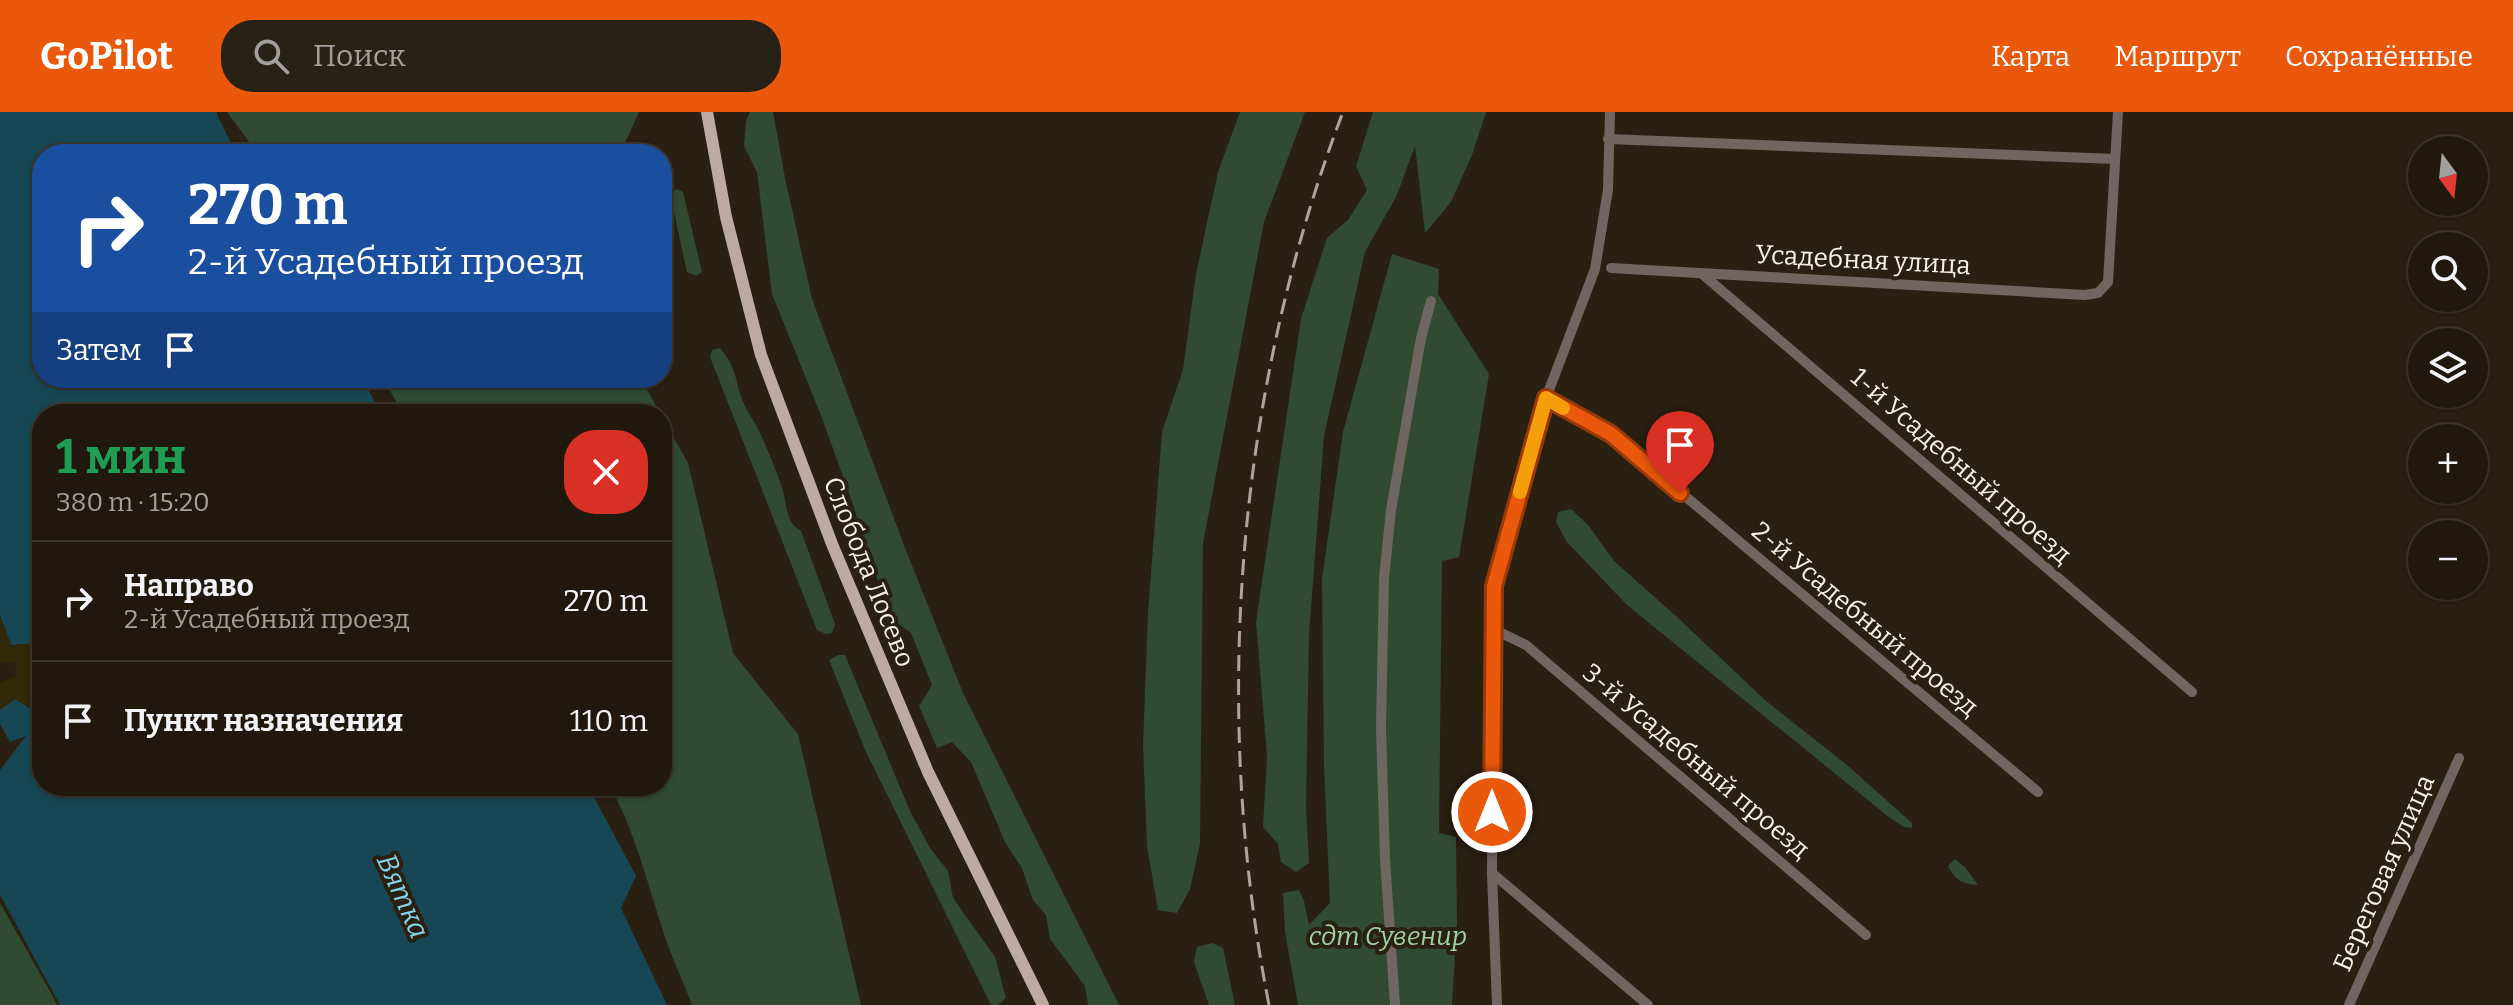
<!DOCTYPE html>
<html lang="ru">
<meta charset="utf-8">
<style>
:root{--surface:#20180d;--page:#282116;--text:#f1f3f6;--muted:#a2a09d;--line:#3d372e;--accent:#ea580c}
body{margin:0;font-family:Bitter,serif;background:var(--page);color:var(--text);height:100vh;display:flex;flex-direction:column;font-size:30px;white-space:nowrap}
*{box-sizing:border-box;margin:0}
p{font-size:26px;color:var(--muted)}
.icon{flex:none;width:44px;height:44px;fill:none;stroke:currentColor;stroke-width:2;stroke-linecap:round;stroke-linejoin:round}
.map{position:relative;flex:1;overflow:hidden}
.sheet{position:absolute;left:32px;top:292px;width:640px;height:392px;display:flex;flex-direction:column;background:var(--surface);border-radius:32px;box-shadow:0 2px 6px #0004,0 0 0 2px var(--line)}
.sheet>*{flex:none}
.banner{position:absolute;left:32px;top:32px;width:640px;height:244px;border-radius:32px;box-shadow:0 2px 6px #0004,0 0 0 2px var(--line);background:#1a4fa0;color:#fff;overflow:hidden}
.needle{width:52px;rotate:165deg}
.fabs{position:absolute;left:2408px;top:24px;display:grid;gap:16px}
.fabs a{display:grid;place-items:center;width:80px;height:80px;border-radius:50%;background:var(--surface);box-shadow:0 2px 6px #0004,0 0 0 2px var(--line);font-size:40px}
.pin{position:absolute;display:grid;place-items:center;width:68px;height:68px;color:#fff;margin:-82px -34px;border-radius:50% 50% 50% 0;rotate:-45deg;box-shadow:0 0 8px #0007}
.pin .icon{rotate:45deg}
.me{position:absolute;width:88px;margin:-44px;rotate:0deg;stroke-linejoin:round;filter:drop-shadow(0 0 6px #0008)}
.turn{display:flex;align-items:center;gap:28px;height:168px;padding:0 24px;font-size:36px}
.turn .icon{width:104px;height:104px;stroke-width:2.5}
.turn b{display:block;font-size:56px;line-height:68px}
.then{display:flex;align-items:center;height:76px;padding:0 24px;background:#0003;gap:16px;font-size:30px}
.round{display:grid;place-items:center;flex:none;width:84px;height:84px;border-radius:32px;background:var(--page)}
.headline{display:flex;align-items:center;justify-content:space-between;height:136px;padding:0 24px}
h1{font-size:48px;font-weight:700;line-height:60px;color:#1e9e55}
ul{padding:0;list-style:none}
li{display:flex;align-items:center;gap:24px;height:120px;padding:0 24px;border-top:2px solid var(--line)}
li div{flex:1}
li b{display:block;font-size:30px}
li em{font-style:normal}
header{display:flex;align-items:center;gap:48px;box-sizing:border-box;height:112px;padding:0 40px;background:var(--accent);color:#fff}
header strong{font-size:38px}
nav{display:flex;gap:44px;margin-inline-start:auto;font-size:28px}
.search{width:560px;height:72px;background:var(--page);display:flex;align-items:center;gap:20px;box-sizing:border-box;padding:0 28px;border-radius:32px;color:var(--muted);font-size:30px}
.map>svg:first-child{display:block}
.green{fill:#304b31}
.sand{fill:#312807}
.water{fill:#174754}
.lines{fill:none;stroke-linecap:round;stroke-linejoin:round}
.minor{stroke:#6f6661;stroke-width:10}
.major{stroke:#bdaaa2;stroke-width:12}
.rail{stroke:#ada599;stroke-width:3;stroke-dasharray:16 8;stroke-linecap:butt}
.route-casing{stroke:#983908;stroke-width:20}
.route{stroke:#ea580c;stroke-width:14}
.slow{stroke:#f59e0b;stroke-width:14}
.labels{text-anchor:middle;dominant-baseline:central;stroke-width:8;stroke-linejoin:round;paint-order:stroke}
.street-label{font-size:26px;fill:#f8f1e7;stroke:#2a2011}
.park-label{font-size:26px;font-style:italic;fill:#a0d1a1;stroke:#2a2011}
.water-label{font-size:28px;font-style:italic;fill:#83d3ea;stroke:#2a2011}
</style>
<header>
<strong>GoPilot</strong>
<div class="search"><svg class="icon" aria-label="search" viewBox="0 0 24 24"><circle cx="10" cy="10" r="6"/><path d="M15 15l6 6"/></svg>Поиск</div>
<nav><a>Карта</a><a>Маршрут</a><a>Сохранённые</a></nav>
</header>
<div class="map">
<svg width="2513" height="893" viewBox="0 0 2513 893">
<rect width="100%" height="100%" fill="#2a2011"/>
<g class="green">
<polygon points="227,0 639,0 620,42 258,42"/>
<polygon points="750,0 773,0 785,66 812,187 905,436 963,581 1119,893 1088,893 1085,874 1050,827 1046,803 1033,788 1022,756 1005,730 971,650 952,630 937,636 919,594 932,573 911,521 897,511 868,446 854,395 822,306 772,182 757,60 744,34 746,9"/>
<polygon points="1240,0 1305,0 1264,110 1203,431 1200,732 1190,777 1177,801 1158,798 1147,734 1143,633 1148,500 1162,320 1183,258 1196,162 1218,60"/>
<polygon points="1373,0 1486,0 1472,43 1451,90 1425,121 1415,34 1397,83 1365,140 1324,324 1309,523 1306,694 1309,751 1296,760 1281,750 1278,732 1263,715 1267,644 1256,510 1301,207 1327,126 1348,108 1367,78 1356,54"/>
<polygon points="677,77 683,80 702,160 696,164 687,160 670,82"/>
<polygon points="1392,142 1439,157 1438,182 1489,262 1459,445 1442,449 1439,721 1456,725 1457,812 1452,893 1298,893 1285,820 1283,781 1299,778 1304,789 1309,813 1330,791 1324,655 1322,467 1343,320"/>
<path d="M 720,236 C 739,259 734,269 744,292 C 747,299 752,306 756,313 C 766,333 775,355 782,376 C 788,393 784,409 801,419 L 835,512 L 832,521 L 826,522 L 817,518 L 710,245 L 712,238 Z"/>
<polygon points="383,266 640,266 661,302 403,302"/>
<path d="M 662,305 L 688,351 L 733,541 L 798,622 L 861,893 L 692,893 C 682,866 669,840 661,813 C 646,765 634,718 610,674 L 662,674 Z"/>
<polygon points="1571,397 1588,413 1614,449 1677,505 1766,589 1847,653 1912,711 1912,716 1904,715 1890,706 1627,493 1567,430 1556,410 1558,400"/>
<polygon points="838,543 845,543 910,699 930,736 948,759 953,786 995,845 1006,886 998,893 991,893 866,640 829,548"/>
<path d="M 1955,747 L 1965,755 L 1978,773 C 1962,772 1955,768 1948,754 Z"/>
<polygon points="0,791 52,883 57,893 0,893"/>
<polygon points="1212,831 1223,836 1235,893 1209,893 1194,850 1197,835"/>
</g>
<polygon class="sand" points="0,503 11,533 38,531 42,546 42,595 34,599 15,587 0,598 0,571 16,564 15,550 0,550"/>
<g class="water">
<polygon points="0,0 216,0 236,42 42,42 42,266 362,266 381,302 42,302 42,546 38,531 11,533 0,503"/>
<polygon points="15,587 34,599 42,595 42,674 588,674 636,764 621,796 667,893 60,893 0,783 0,658 26,624 10,630 0,612 0,598"/>
</g>
<g class="lines">
<g class="minor">
<polyline points="1608,27 2115,47"/>
<polyline points="1611,156 2085,183 2098,181 2108,170 2118,0"/>
<polyline points="1701,161 2192,580"/>
<polyline points="1546,286 1611,322 2038,680"/>
<polyline points="1493,517 1526,533 1866,823"/>
<polyline points="1492,761 1648,893"/>
<polyline points="1395,893 1385,747 1381,616 1384,466 1391,398 1421,226 1431,189"/>
<polyline points="1497,893 1492,761 1494,474 1546,286 1595,157 1608,78 1610,0"/>
<polyline points="2349,893 2459,646"/>
</g>
<polyline class="major" points="707,0 726,105 761,243 832,432 928,660 1043,893"/>
<path class="rail" d="M 1269,893 C 1211,600 1236,280 1343,0"/>
</g>
<g class="lines">
<defs>
<polyline id="route" points="1492,700 1494,474 1546,286 1611,322 1680,381"/>
</defs>
<use href="#route" class="route-casing"/>
<use href="#route" class="route"/>
<polyline class="slow" points="1520,380 1546,286 1563,296"/>
</g>
<g class="labels">
<g class="street-label">
<text transform="translate(1863 148) rotate(3)">Усадебная улица</text>
<text transform="translate(1961 354) rotate(41)">1-й Усадебный проезд</text>
<text transform="translate(869 460) rotate(68)">Слобода Лосево</text>
<text transform="translate(1865 507) rotate(40)">2-й Усадебный проезд</text>
<text transform="translate(1696 649) rotate(40)">3-й Усадебный проезд</text>
<text transform="translate(2384 761) rotate(-66)">Береговая улица</text>
</g>
<g class="park-label">
<text x="1388" y="824">сдт Сувенир</text>
</g>
<g class="water-label">
<text transform="translate(403 784) rotate(66)">Вятка</text>
</g>
</g>
</svg>
<div class="fabs">
<a><svg class="needle" viewBox="-14 -14 28 28"><path d="M0-13l5 13h-10z" fill="#e53935"/><path d="M0 13l5-13h-10z" fill="#a2a09d"/></svg></a>
<a><svg class="icon" aria-label="search" viewBox="0 0 24 24"><circle cx="10" cy="10" r="6"/><path d="M15 15l6 6"/></svg></a>
<a><svg class="icon" aria-label="layers" viewBox="0 0 24 24"><path d="M12 4l9 5-9 5-9-5zM3 14l9 5 9-5"/></svg></a>
<a>+</a>
<a>−</a>
</div>
<div class="pin" style="left:1680px;top:381px;background:#d93025"><svg class="icon" aria-label="arrive" viewBox="0 0 24 24"><path d="M6 21V4h12l-3 4 3 4H6"/></svg></div>
<svg class="me" style="left:1492px;top:700px" viewBox="-20 -20 40 40"><circle r="17" fill="#ea580c" stroke="#fff" stroke-width="3"/><path d="M0-11L8 9 0 5-8 9z" fill="#fff"/></svg>
<div class="banner">
<div class="turn"><svg class="icon" aria-label="right" viewBox="0 0 24 24"><path d="M7 20v-9h11M14 6l5 5-5 5"/></svg><div><b>270 m</b>2-й Усадебный проезд</div></div>
<div class="then">Затем<svg class="icon" aria-label="arrive" viewBox="0 0 24 24"><path d="M6 21V4h12l-3 4 3 4H6"/></svg></div>
</div>
<section class="sheet">
<div class="headline"><div><h1>1 мин</h1><p>380 m · 15:20</p></div><a class="round" style="background:#d93025;color:#fff"><svg class="icon" aria-label="close" viewBox="0 0 24 24"><path d="M6 6l12 12M18 6L6 18"/></svg></a></div>
<ul>
<li><svg class="icon" aria-label="right" viewBox="0 0 24 24"><path d="M7 20v-9h11M14 6l5 5-5 5"/></svg><div><b>Направо</b><p>2-й Усадебный проезд</p></div><em>270 m</em></li>
<li><svg class="icon" aria-label="arrive" viewBox="0 0 24 24"><path d="M6 21V4h12l-3 4 3 4H6"/></svg><div><b>Пункт назначения</b></div><em>110 m</em></li>
</ul>
</section>
</div>
